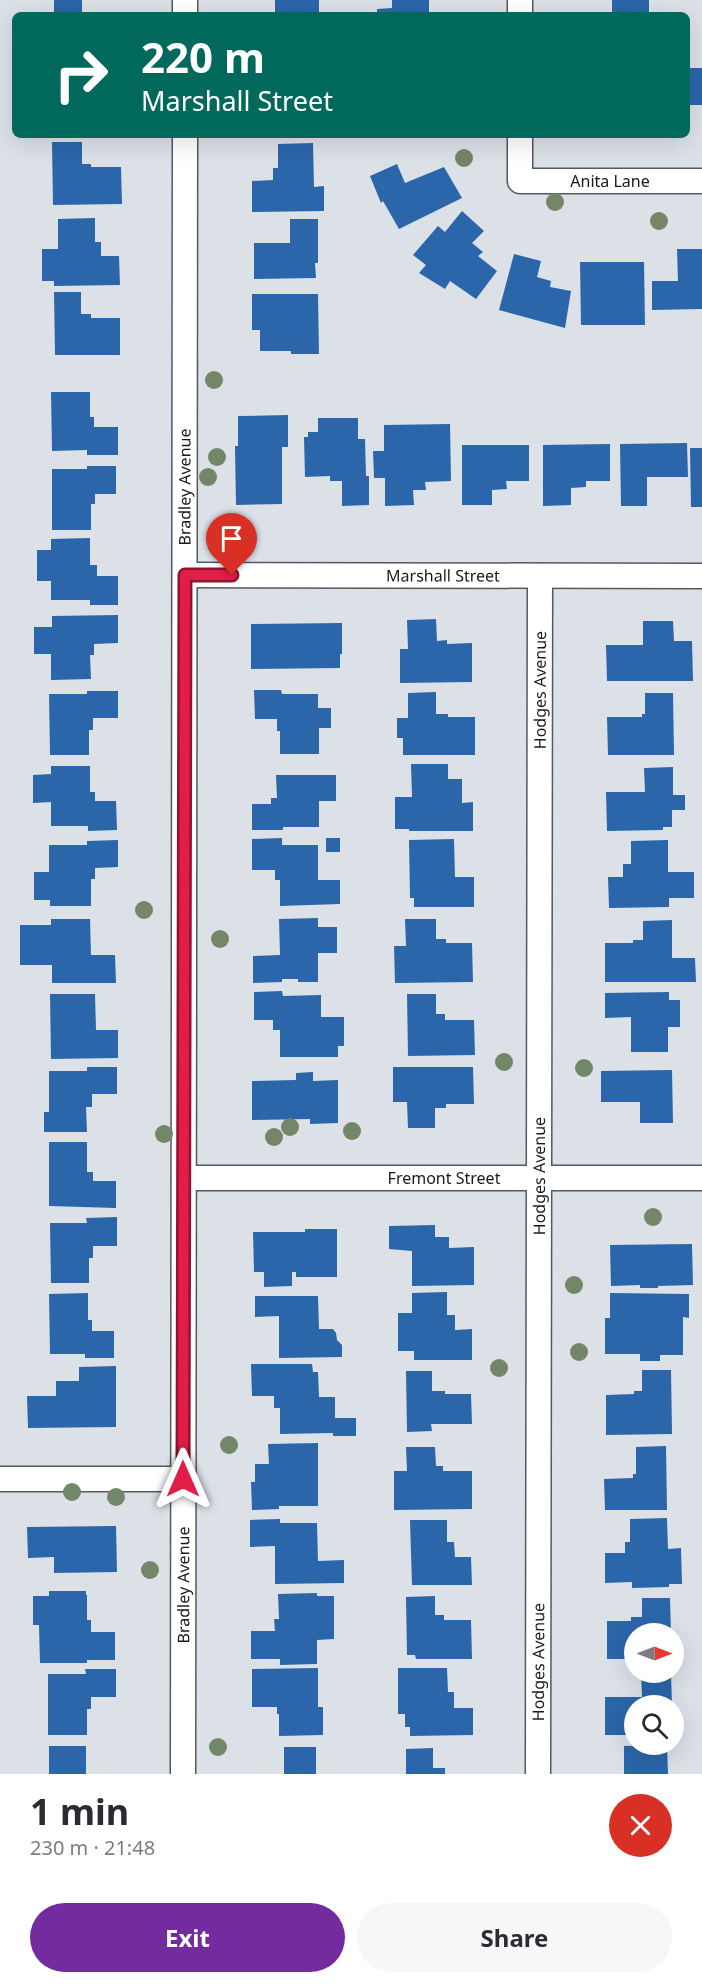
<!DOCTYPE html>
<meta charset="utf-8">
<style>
:root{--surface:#fff;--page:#f7f7f7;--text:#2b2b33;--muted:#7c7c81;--accent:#732b9f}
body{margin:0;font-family:"Noto Sans",sans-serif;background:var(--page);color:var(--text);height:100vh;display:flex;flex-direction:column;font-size:22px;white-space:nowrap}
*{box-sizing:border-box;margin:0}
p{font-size:20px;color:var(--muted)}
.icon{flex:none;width:33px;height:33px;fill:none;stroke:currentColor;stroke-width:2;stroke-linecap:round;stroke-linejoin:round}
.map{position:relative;height:1774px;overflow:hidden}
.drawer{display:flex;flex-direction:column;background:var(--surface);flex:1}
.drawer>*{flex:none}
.banner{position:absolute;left:12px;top:12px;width:678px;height:126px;border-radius:9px;box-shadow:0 6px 24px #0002;background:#00695c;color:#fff;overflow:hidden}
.needle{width:39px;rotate:90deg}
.controls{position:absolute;left:624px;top:1623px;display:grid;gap:12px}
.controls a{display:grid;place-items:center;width:60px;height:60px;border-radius:50%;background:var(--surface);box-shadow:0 6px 24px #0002;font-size:30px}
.pin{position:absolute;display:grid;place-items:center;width:51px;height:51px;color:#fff;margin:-62px -26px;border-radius:50% 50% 50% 0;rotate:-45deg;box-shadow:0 0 6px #0007}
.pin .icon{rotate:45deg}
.me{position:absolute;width:66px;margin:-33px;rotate:0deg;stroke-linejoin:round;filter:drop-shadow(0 0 4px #0008)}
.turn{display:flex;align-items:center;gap:21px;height:126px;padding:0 30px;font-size:27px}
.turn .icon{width:78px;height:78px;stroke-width:2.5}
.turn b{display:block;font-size:42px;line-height:51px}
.round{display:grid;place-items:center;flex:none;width:63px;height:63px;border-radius:32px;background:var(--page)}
.head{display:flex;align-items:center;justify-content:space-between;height:102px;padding:0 30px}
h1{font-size:36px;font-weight:700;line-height:45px}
.action{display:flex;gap:12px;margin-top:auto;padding:12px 30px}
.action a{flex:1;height:69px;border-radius:36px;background:var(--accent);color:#fff;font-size:24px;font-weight:700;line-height:69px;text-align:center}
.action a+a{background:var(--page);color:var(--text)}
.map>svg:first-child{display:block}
.building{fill:#2b66aa}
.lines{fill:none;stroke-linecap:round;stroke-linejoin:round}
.street-casing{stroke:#54595e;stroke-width:27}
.street{stroke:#fff;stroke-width:24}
.tree{fill:#748668}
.route-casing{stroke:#92132f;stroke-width:15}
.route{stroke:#e11d48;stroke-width:10}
.labels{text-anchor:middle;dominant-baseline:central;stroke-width:5;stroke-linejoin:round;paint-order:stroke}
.street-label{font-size:16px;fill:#17191b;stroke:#fff}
</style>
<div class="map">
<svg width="702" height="1774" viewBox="0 0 702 1774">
<rect width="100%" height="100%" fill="#dce1e8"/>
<g class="building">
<rect x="54" y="0" width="28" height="15"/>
<rect x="275" y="0" width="44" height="15"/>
<polygon points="392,0 429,0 429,15 377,15 377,9 392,8"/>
<rect x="612" y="0" width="37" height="15"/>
<rect x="687" y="68" width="15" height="37"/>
<polygon points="52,142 82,142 82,164 91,164 91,167 121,167 122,204 53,205"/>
<polygon points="313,143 314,187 324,186 324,211 252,212 252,181 273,180 273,168 278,168 278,144"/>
<polygon points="397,164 405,183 444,167 462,198 399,229 383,201 381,203 370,176"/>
<polygon points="462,211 484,231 472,243 483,252 478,256 497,271 476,299 450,281 445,289 419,273 426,265 413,255 438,226 445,232"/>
<polygon points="95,218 95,242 101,242 101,256 119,256 120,285 54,286 54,281 42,281 42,249 58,249 58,219"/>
<polygon points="290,219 318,219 318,263 315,263 316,278 254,279 254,243 290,243"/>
<polygon points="677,249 702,249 702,309 652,310 652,281 678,281"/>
<polygon points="514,254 541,261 537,277 551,281 550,287 571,291 565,328 499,310"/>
<polygon points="580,262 644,262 645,325 581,325"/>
<polygon points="54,292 81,292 81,314 91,314 91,318 120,318 120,355 55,355"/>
<polygon points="252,294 318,294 319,354 291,354 291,351 260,351 260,330 252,330"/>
<polygon points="51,392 90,392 90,417 94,417 94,427 118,427 118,455 87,455 87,450 52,451"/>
<polygon points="288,415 288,447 282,447 282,504 236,505 235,446 238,446 238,416"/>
<polygon points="318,418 358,418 358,439 365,439 366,476 369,476 369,505 342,506 342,481 330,481 330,476 305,477 304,437 308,437 308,432 318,432"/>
<polygon points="450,424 451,481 425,482 426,490 413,490 414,505 385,506 385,478 374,478 373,451 384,451 384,425"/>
<polygon points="687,443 688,477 647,477 647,506 621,506 620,444"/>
<polygon points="610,444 610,481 586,481 586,487 571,488 571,505 543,506 543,445"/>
<polygon points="462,445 529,445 529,481 506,481 507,489 492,490 492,505 462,505"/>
<polygon points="690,448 702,448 702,507 691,507"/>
<polygon points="87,466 116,466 116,494 95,494 95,504 91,504 91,530 52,530 52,469 87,469"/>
<polygon points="90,538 90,565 97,565 97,576 118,576 118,605 90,605 90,600 51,600 51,581 37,581 37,550 51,550 51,539"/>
<polygon points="118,615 118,643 94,644 94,655 90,655 91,679 51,680 51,654 34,654 34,627 52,627 52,616"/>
<polygon points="436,619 437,641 447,640 447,644 472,643 472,682 400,683 400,649 408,649 407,620"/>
<polygon points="643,621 673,621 674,641 692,641 693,681 607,681 606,645 643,645"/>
<polygon points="342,623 342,654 340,654 340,668 251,669 251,624"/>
<polygon points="254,690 281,690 282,694 318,694 318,708 331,708 331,728 319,728 319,754 280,754 280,731 277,731 277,719 255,719"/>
<polygon points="87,691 118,691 118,718 93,718 93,730 89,730 89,755 50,755 49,694 87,694"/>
<polygon points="436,692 436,714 448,714 448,717 475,717 475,755 403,755 403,738 397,738 397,718 408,718 408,693"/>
<polygon points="645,693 673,693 674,755 608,755 607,717 642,717 642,714 645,714"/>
<polygon points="411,764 448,764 448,779 462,779 462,803 473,802 473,831 409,831 409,829 395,829 395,797 412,797"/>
<polygon points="51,766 90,766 90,792 95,792 95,801 116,801 117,830 88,831 88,826 51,826 51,802 33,803 33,775 51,774"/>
<polygon points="673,767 673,795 685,795 685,810 672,810 672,827 663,827 663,830 607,831 606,792 645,792 644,768"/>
<polygon points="276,775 336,775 336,801 319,801 319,827 283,827 283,830 252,830 252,804 271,804 271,798 277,798"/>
<polygon points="282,838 282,845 318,845 318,880 340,880 340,904 280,906 280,880 275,880 275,870 252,870 252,839"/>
<rect x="326" y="838" width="14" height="14"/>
<polygon points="454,839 455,877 474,877 474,907 414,907 414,898 410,898 409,840"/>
<polygon points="118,840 118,867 95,868 95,879 91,879 91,906 50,906 50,900 34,900 34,872 49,872 49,845 87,845 87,841"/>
<polygon points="668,840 668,872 694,872 694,898 669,898 669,907 609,908 608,877 623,877 623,864 631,864 631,841"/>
<polygon points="318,918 318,927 337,927 337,953 318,953 318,982 298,982 298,979 282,979 282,982 253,983 253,956 280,955 279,919"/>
<polygon points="51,919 90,919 91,955 115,955 116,983 52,983 52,965 20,965 20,925 51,925"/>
<polygon points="405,919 436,919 436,939 446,939 446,943 472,943 473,982 395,983 394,946 406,946"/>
<polygon points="672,920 672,958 695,958 696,982 605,982 605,943 633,943 633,940 643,940 643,921"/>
<polygon points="282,991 283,996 321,995 321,1017 344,1017 344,1046 338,1046 338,1057 280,1057 280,1030 273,1030 273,1020 254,1020 254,992"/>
<polygon points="669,992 669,1000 680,1000 680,1027 668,1027 668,1052 631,1052 631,1017 605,1018 605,993"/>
<polygon points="50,994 95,994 96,1030 118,1030 118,1058 51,1059"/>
<polygon points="407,994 436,994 436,1014 445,1014 445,1020 474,1020 475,1055 408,1056"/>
<polygon points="87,1067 117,1067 117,1094 92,1094 92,1107 86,1107 87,1132 44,1132 44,1112 49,1112 49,1071 87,1071"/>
<polygon points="393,1067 473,1067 474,1104 446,1104 446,1108 435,1108 435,1128 408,1128 407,1102 393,1102"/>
<polygon points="672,1070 673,1123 640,1123 640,1102 601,1102 601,1071"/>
<polygon points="313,1072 313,1081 338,1080 338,1123 310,1124 310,1119 252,1120 252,1081 296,1080 296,1073"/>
<polygon points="49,1142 87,1142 87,1172 93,1172 93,1181 116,1181 116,1208 49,1206"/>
<polygon points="117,1217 117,1246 93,1246 93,1258 89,1258 89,1283 51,1283 50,1223 87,1223 86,1218"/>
<polygon points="435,1225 435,1237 449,1237 449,1248 474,1247 474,1285 412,1286 412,1251 389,1249 389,1226"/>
<polygon points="305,1229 337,1229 337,1277 296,1277 296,1272 292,1272 292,1286 264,1287 264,1272 254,1272 253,1232 305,1232"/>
<polygon points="692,1244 693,1285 658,1286 658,1288 640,1288 640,1285 611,1286 610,1245"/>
<polygon points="447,1292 447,1315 455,1315 455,1330 472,1329 472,1360 414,1360 414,1351 398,1351 398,1313 412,1313 412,1293"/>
<polygon points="88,1293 88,1320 92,1320 92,1331 114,1331 114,1358 85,1358 85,1354 50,1354 49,1294"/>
<polygon points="610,1293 689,1294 689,1318 683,1317 683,1355 660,1355 660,1361 640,1361 640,1354 605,1354 605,1318 610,1318"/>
<polygon points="255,1296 318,1296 319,1329 333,1329 336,1333 337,1340 342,1345 342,1357 279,1358 279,1316 255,1317"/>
<polygon points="251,1364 312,1364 313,1372 318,1372 319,1397 335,1397 335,1418 356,1418 356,1436 333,1436 333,1433 280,1434 280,1408 274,1408 274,1396 252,1396"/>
<polygon points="116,1366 116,1427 28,1428 27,1396 56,1396 56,1381 79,1381 79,1367"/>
<polygon points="642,1370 671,1370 672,1434 606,1435 606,1395 634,1394 634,1391 642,1391"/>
<polygon points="406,1371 432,1371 432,1391 445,1391 445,1394 471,1394 472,1424 431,1424 432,1431 407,1432"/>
<polygon points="318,1443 318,1506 279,1506 279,1509 252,1510 251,1482 255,1482 255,1464 269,1464 268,1444"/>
<polygon points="666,1446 667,1510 605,1510 604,1479 633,1478 633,1474 636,1474 636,1447"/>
<polygon points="406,1447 435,1447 436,1466 443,1466 443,1471 472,1471 472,1509 394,1510 394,1471 407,1471"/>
<polygon points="667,1518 668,1549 681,1548 682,1584 669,1584 669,1587 632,1588 632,1582 605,1583 605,1553 625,1553 625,1542 630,1542 630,1519"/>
<polygon points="280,1519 280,1523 317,1523 318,1561 344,1560 344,1583 275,1584 275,1546 250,1547 250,1520"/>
<polygon points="410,1520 447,1520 447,1542 454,1542 455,1557 471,1557 472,1585 412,1585"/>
<polygon points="116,1526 117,1572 54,1573 54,1557 28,1558 27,1527"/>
<polygon points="49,1591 86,1591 86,1595 87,1595 87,1620 91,1620 91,1632 115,1632 115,1660 87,1660 87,1663 40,1663 39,1625 33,1625 33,1596 49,1596"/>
<polygon points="317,1593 317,1596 334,1596 334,1639 317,1640 317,1664 280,1665 280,1659 251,1659 251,1631 275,1631 274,1619 279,1619 278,1594"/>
<polygon points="435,1596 435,1615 444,1615 444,1620 471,1620 472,1659 416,1659 415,1655 407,1655 406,1597"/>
<polygon points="642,1598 670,1598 671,1634 634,1634 634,1659 607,1659 607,1621 631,1621 631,1617 642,1617"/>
<polygon points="318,1668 318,1707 323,1707 323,1735 279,1736 279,1714 277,1714 277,1707 252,1707 252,1669"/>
<polygon points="398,1668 447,1668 448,1692 454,1692 454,1708 473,1708 473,1735 410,1736 410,1727 405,1727 405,1714 398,1714"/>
<polygon points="85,1669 116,1669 116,1697 91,1697 91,1709 87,1709 87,1735 48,1735 48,1674 86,1674"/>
<polygon points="641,1672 671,1672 672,1706 634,1706 634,1735 605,1735 605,1697 642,1697"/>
<polygon points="667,1745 668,1774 624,1774 624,1746"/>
<rect x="49" y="1746" width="37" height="28"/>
<rect x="284" y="1747" width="32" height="27"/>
<polygon points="433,1748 433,1768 445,1768 445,1774 406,1774 406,1749"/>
</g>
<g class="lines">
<defs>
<g id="street">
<polyline points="520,0 520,15"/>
<polyline points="185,15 185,0"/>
<path id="s1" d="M 520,135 L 520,181 L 702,181"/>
<path id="s2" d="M 185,575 L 702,576"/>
<path id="s3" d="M 184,1178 L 702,1178"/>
<polyline points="0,1479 183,1479"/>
<path id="s4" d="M 183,1774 L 185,135"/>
<path id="s5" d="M 538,1774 L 540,576"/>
</g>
</defs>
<use href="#street" class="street-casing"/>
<use href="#street" class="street"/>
</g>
<g class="tree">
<circle cx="464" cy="158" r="9"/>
<circle cx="555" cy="202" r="9"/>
<circle cx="659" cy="221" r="9"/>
<circle cx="214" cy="380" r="9"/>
<circle cx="217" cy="457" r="9"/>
<circle cx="208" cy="477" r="9"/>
<circle cx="144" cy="910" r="9"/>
<circle cx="220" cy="939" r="9"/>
<circle cx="504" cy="1062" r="9"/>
<circle cx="584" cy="1068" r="9"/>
<circle cx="290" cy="1127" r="9"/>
<circle cx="352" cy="1131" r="9"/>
<circle cx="164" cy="1134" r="9"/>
<circle cx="274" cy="1137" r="9"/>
<circle cx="653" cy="1217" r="9"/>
<circle cx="574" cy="1285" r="9"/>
<circle cx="579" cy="1352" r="9"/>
<circle cx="499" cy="1368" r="9"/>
<circle cx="229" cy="1445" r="9"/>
<circle cx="72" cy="1492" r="9"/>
<circle cx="116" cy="1497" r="9"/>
<circle cx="150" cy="1570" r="9"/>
<circle cx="218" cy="1747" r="9"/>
</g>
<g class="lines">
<defs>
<polyline id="route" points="183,1479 185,575 232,575"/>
</defs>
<use href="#route" class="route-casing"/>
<use href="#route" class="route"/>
</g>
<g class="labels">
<g class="street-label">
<text stroke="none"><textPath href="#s1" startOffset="136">Anita Lane</textPath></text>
<text stroke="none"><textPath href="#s4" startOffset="1287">Bradley Avenue</textPath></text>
<text stroke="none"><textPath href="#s2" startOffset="258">Marshall Street</textPath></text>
<text stroke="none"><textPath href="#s5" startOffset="1084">Hodges Avenue</textPath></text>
<text stroke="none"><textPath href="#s5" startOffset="598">Hodges Avenue</textPath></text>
<text stroke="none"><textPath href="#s3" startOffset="260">Fremont Street</textPath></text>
<text stroke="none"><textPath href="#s4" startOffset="189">Bradley Avenue</textPath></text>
<text stroke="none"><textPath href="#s5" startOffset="112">Hodges Avenue</textPath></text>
</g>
</g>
</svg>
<div class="controls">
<a><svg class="needle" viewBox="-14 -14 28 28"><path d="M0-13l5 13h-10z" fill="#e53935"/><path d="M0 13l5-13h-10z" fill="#7c7c81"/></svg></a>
<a><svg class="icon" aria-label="search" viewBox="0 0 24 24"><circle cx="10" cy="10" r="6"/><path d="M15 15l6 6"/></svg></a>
</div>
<div class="pin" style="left:232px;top:575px;background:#d93025"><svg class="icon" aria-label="arrive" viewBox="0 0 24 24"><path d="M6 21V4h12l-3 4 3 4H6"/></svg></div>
<svg class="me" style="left:183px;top:1479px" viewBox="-20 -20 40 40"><path d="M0-17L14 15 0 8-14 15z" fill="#e11d48" stroke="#fff" stroke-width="4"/></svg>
<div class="banner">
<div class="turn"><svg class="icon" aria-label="right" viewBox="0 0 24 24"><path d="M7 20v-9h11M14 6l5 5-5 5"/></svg><div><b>220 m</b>Marshall Street</div></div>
</div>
</div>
<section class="drawer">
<div class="head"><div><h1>1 min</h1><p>230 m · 21:48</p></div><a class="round" style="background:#d93025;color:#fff"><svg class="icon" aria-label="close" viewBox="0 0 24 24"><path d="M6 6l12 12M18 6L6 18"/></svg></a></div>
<div class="action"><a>Exit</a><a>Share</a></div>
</section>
